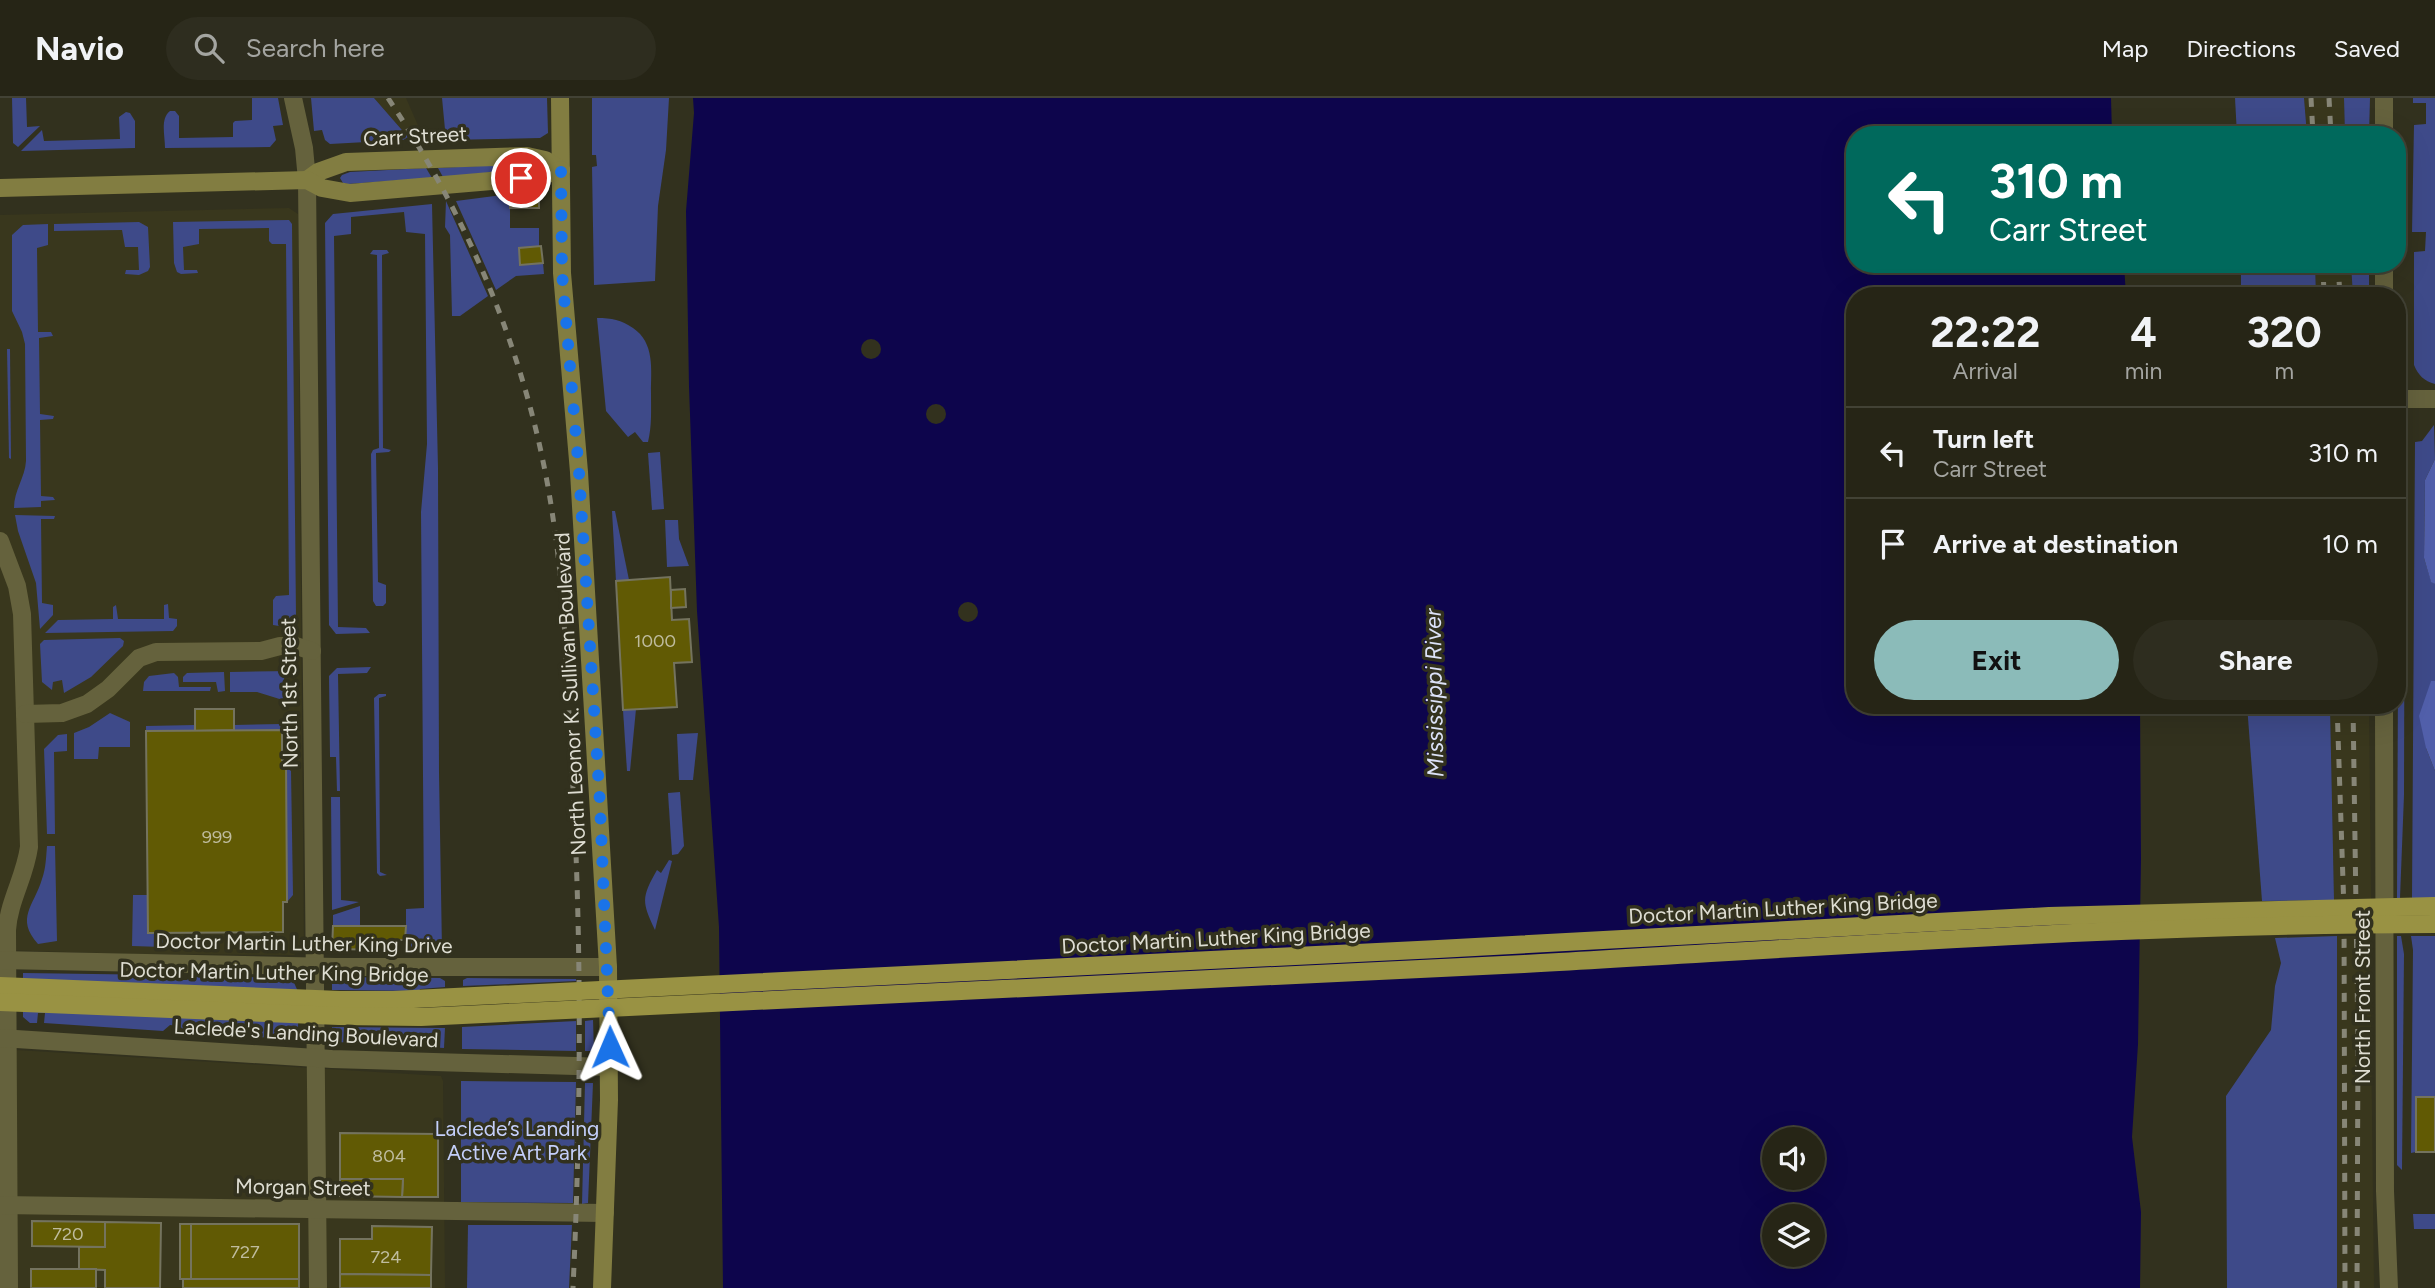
<!DOCTYPE html>
<meta charset="utf-8">
<style>
:root{--surface:#262516;--page:#2e2d1f;--text:#f1f3f6;--muted:#a4a5a1;--line:#424235;--accent:#8bbbb9}
body{margin:0;font-family:Figtree,sans-serif;background:var(--page);color:var(--text);height:100vh;display:flex;flex-direction:column;font-size:26px;white-space:nowrap}
*{box-sizing:border-box;margin:0}
p{font-size:23px;color:var(--muted)}
.icon{flex:none;width:38px;height:38px;fill:none;stroke:currentColor;stroke-width:2;stroke-linecap:round;stroke-linejoin:round}
.map{position:relative;flex:1;overflow:hidden}
.side{position:absolute;left:1846px;top:189px;width:560px;height:427px;display:flex;flex-direction:column;background:var(--surface);border-radius:28px;box-shadow:0 7px 28px #0002,0 0 0 2px var(--line)}
.side>*{flex:none}
.hud{position:absolute;left:1846px;top:28px;width:560px;height:147px;border-radius:28px;box-shadow:0 7px 28px #0002,0 0 0 2px var(--line);background:#00695c;color:#fff;overflow:hidden}
.buttons{position:absolute;left:1762px;top:1029px;display:grid;gap:14px}
.buttons a{display:grid;place-items:center;width:63px;height:63px;border-radius:50%;background:var(--surface);box-shadow:0 7px 28px #0002,0 0 0 2px var(--line);font-size:35px}
.pin{position:absolute;display:grid;place-items:center;width:60px;height:60px;color:#fff;margin:-30px;border:4px solid #fff;border-radius:50%;box-shadow:0 2px 7px #0007}
.me{position:absolute;width:77px;margin:-38px;rotate:359deg;stroke-linejoin:round;filter:drop-shadow(0 0 5px #0008)}
.turn{display:flex;align-items:center;gap:24px;height:147px;padding:0 28px;font-size:32px}
.turn .icon{width:91px;height:91px;stroke-width:2.5}
.turn b{display:block;font-size:49px;line-height:60px}
.eta{display:flex;justify-content:space-evenly;align-items:center;height:119px;text-align:center}
.eta b{font-size:42px;font-weight:700;line-height:49px}
.action{display:flex;gap:14px;margin-top:auto;padding:14px 28px}
.action a{flex:1;height:80px;border-radius:42px;background:var(--accent);color:#111;font-size:28px;font-weight:700;line-height:80px;text-align:center}
.action a+a{background:var(--page);color:var(--text)}
ul{padding:0;list-style:none}
li{display:flex;align-items:center;gap:21px;height:91px;padding:0 28px;border-top:2px solid var(--line)}
li div{flex:1}
li b{display:block;font-size:26px}
li em{font-style:normal}
header{display:flex;align-items:center;gap:42px;box-sizing:border-box;height:98px;padding:0 35px;background:var(--surface);border-bottom:2px solid var(--line)}
header strong{font-size:33px}
nav{display:flex;gap:38px;margin-inline-start:auto;font-size:24px}
.search{width:490px;height:63px;background:var(--page);display:flex;align-items:center;gap:18px;box-sizing:border-box;padding:0 24px;border-radius:38px;color:var(--muted);font-size:26px}
.map>svg:first-child{display:block}
.built{fill:#39371d}
.green{fill:#3e4a89}
.forest{fill:#515faa}
.water{fill:#0d054c;fill-rule:evenodd}
.pier{fill:#32311e}
.building{fill:#615a04;stroke:#74735e;stroke-width:2}
.lines{fill:none;stroke-linecap:round;stroke-linejoin:round}
.street{stroke:#65623d;stroke-width:18}
.secondary{stroke:#827d41;stroke-width:18}
.rail{stroke:#878677;stroke-width:5;stroke-dasharray:9 9;stroke-linecap:butt}
.primary-bridge{stroke:#999243;stroke-width:18}
.route{stroke:#1a73e8;stroke-width:12;stroke-dasharray:0 21.6}
.labels{text-anchor:middle;dominant-baseline:central;stroke-width:7;stroke-linejoin:round;paint-order:stroke}
.number-label{font-size:18px;fill:#bfbc9e}
.street-label{font-size:21px;fill:#deddd2;stroke:#32311e}
.park-label{font-size:21px;fill:#c4cffa;stroke:#32311e}
.water-label{font-size:23px;font-style:italic;fill:#dce2f8;stroke:#32311e}
</style>
<header>
<strong>Navio</strong>
<div class="search"><svg class="icon" aria-label="search" viewBox="0 0 24 24"><circle cx="10" cy="10" r="6"/><path d="M15 15l6 6"/></svg>Search here</div>
<nav><a>Map</a><a>Directions</a><a>Saved</a></nav>
</header>
<div class="map">
<svg width="2435" height="1190" viewBox="0 0 2435 1190">
<rect width="100%" height="100%" fill="#32311e"/>
<g class="built">
<polygon points="374,0 406,0 420,32 408,39"/>
<polygon points="2304,0 2344,0 2345,37 2307,37"/>
<polygon points="289,110 298,116 298,122 304,851 294,857 132,856 0,852 0,117"/>
<polygon points="2315,166 2351,166 2353,198 2316,198"/>
<polygon points="2330,607 2369,607 2371,801 2334,802"/>
<polygon points="2337,838 2370,838 2374,1190 2337,1190"/>
<polygon points="0,951 441,978 443,983 445,1190 0,1190"/>
</g>
<g class="green">
<polygon points="12,0 26,0 27,29 40,28 18,49 13,45"/>
<path d="M 252,0 L 278,0 L 283,27 L 273,28 L 276,42 L 270,49 L 165,50 C 165,37 160,21 170,13 L 175,13 L 179,18 L 179,40 L 233,39 L 233,25 L 235,23 L 252,22 Z"/>
<polygon points="311,0 374,0 408,39 403,42 330,46 325,42 322,32 314,33"/>
<polygon points="442,0 547,0 548,35 540,40 446,42"/>
<polygon points="592,0 669,0 666,52 658,108 655,183 594,187 592,69 597,68 596,57 592,57"/>
<polygon points="2235,0 2304,0 2307,37 2237,37"/>
<polygon points="2344,0 2370,0 2369,37 2345,37"/>
<path d="M 2413,0 L 2435,0 L 2435,286 C 2424,283 2418,277 2414,267 L 2414,154 L 2425,153 L 2426,134 L 2412,134 L 2414,27 L 2426,26 L 2426,5 L 2413,5 Z"/>
<polygon points="126,14 130,15 135,23 135,50 21,53 42,32 44,43 120,41 119,19"/>
<polygon points="520,66 523,67 524,71 443,79 438,70"/>
<polygon points="426,70 432,80 348,86 343,85 340,80 342,77 350,74"/>
<polygon points="510,96 510,130 539,130 539,148 519,150 520,166 543,165 544,176 516,178 496,192 456,103"/>
<polygon points="446,103 488,198 460,218 452,218 450,137 445,129"/>
<polygon points="432,106 438,370 439,674 442,852 406,852 406,811 424,810 421,414 427,346 425,136 406,134 404,114 351,119 351,136 334,138 338,529 366,530 370,535 336,536 329,527 325,125 333,116"/>
<polygon points="289,122 292,126 296,518 294,527 285,529 273,527 273,502 276,498 289,497 286,146 272,146 269,143 269,130 199,131 199,146 183,149 184,172 197,172 198,175 181,176 177,174 174,165 173,124"/>
<polygon points="139,124 148,129 150,169 148,173 139,177 125,176 126,172 139,172 138,149 125,149 122,132 54,133 54,126"/>
<path d="M 48,126 L 48,147 L 37,150 L 38,234 L 51,234 L 53,238 L 39,240 L 40,316 L 54,318 L 53,321 L 40,322 L 41,398 L 53,399 L 55,402 L 41,403 L 41,409 L 14,410 C 14,392 25,380 26,363 L 25,246 L 22,234 L 12,213 L 12,137 L 23,127 Z"/>
<polygon points="373,152 387,152 389,155 382,157 383,350 391,352 389,354 376,355 378,484 386,487 386,505 383,508 376,508 373,503 371,356 373,352 379,350 377,157 370,156"/>
<polygon points="2241,166 2315,166 2316,198 2241,198"/>
<polygon points="2351,166 2369,166 2369,198 2353,198"/>
<path d="M 597,220 C 612,220 621,222 633,230 C 655,245 651,271 651,295 C 651,312 652,328 648,344 L 643,344 L 635,334 L 628,339 L 606,313 Z"/>
<polygon points="7,251 10,251 11,361 9,360"/>
<polygon points="2434,327 2435,361 2425,382 2424,460 2431,483 2435,486 2435,583 2431,584 2426,650 2435,673 2435,800 2412,800 2415,344 2422,343"/>
<polygon points="2405,341 2404,697 2400,800 2397,800 2399,361"/>
<polygon points="660,354 664,411 652,412 648,355"/>
<polygon points="612,413 615,413 629,482 616,483"/>
<polygon points="15,417 55,418 54,421 41,421 42,505 53,507 53,517 40,531 36,485 18,433"/>
<polygon points="665,422 678,422 679,441 689,468 667,469"/>
<polygon points="168,506 169,520 177,521 177,528 173,533 45,535 58,522 113,521 113,509 116,507 118,521 164,521 164,507"/>
<polygon points="120,540 124,543 123,548 91,579 64,595 62,582 53,584 52,592 42,584 40,546 44,542"/>
<polygon points="371,569 367,575 338,576 340,693 337,693 336,659 330,659 329,578 337,570"/>
<path d="M 291,573 L 291,578 L 286,577 C 281,583 282,598 286,603 L 257,594 L 230,594 L 230,574 Z"/>
<polygon points="224,574 225,593 218,594 216,584 183,584 183,579 187,575"/>
<polygon points="174,575 178,579 179,589 211,589 210,593 143,593 144,584 149,578"/>
<polygon points="379,596 386,596 386,598 379,600 380,774 387,777 380,778 377,775 374,600"/>
<polygon points="2247,607 2330,607 2334,802 2262,803"/>
<polygon points="636,611 630,673 627,673 623,612"/>
<polygon points="110,615 130,624 130,649 99,649 98,661 74,661 74,635 89,629"/>
<polygon points="282,626 282,632 234,632 234,627"/>
<polygon points="195,627 195,633 146,633 146,628"/>
<polygon points="698,635 693,682 679,682 677,636"/>
<polygon points="67,636 67,653 54,654 55,736 47,736 44,651 58,637"/>
<polygon points="286,669 291,673 293,797 287,804"/>
<polygon points="680,694 684,748 678,756 672,757 668,695"/>
<polygon points="331,699 340,699 341,802 359,804 332,812"/>
<path d="M 47,748 L 55,748 L 57,843 L 38,846 C 15,820 34,808 42,781 C 46,770 46,759 47,748 Z"/>
<path d="M 669,762 L 672,763 L 655,832 C 642,804 641,800 657,772 L 661,775 Z"/>
<polygon points="133,797 148,797 148,835 162,835 163,849 132,848"/>
<polygon points="360,808 360,828 333,828 333,817"/>
<polygon points="2337,838 2337,1190 2227,1190 2226,998 2271,932 2275,888 2281,865 2275,840"/>
<polygon points="2397,838 2401,838 2404,856 2402,1072 2397,1067"/>
<polygon points="2411,838 2435,838 2435,999 2416,999 2416,1054 2411,1055 2413,852"/>
<polygon points="23,875 165,877 170,882 187,882 193,878 292,880 299,896 298,930 288,941 185,934 180,928 170,927 163,933 44,925 45,915 38,915 37,925 30,925 23,919"/>
<polygon points="332,879 440,880 445,883 445,889 420,891 419,893 332,892"/>
<polygon points="467,880 576,881 576,883 463,888 463,882"/>
<polygon points="593,922 594,953 585,953 585,923"/>
<polygon points="576,923 576,953 462,951 462,929"/>
<polygon points="332,929 445,930 444,950 337,944 332,939"/>
<polygon points="461,983 576,984 573,1105 461,1104"/>
<polygon points="585,985 593,985 588,1105 582,1106"/>
<polygon points="2413,1116 2435,1116 2435,1131 2414,1131"/>
<polygon points="468,1127 572,1127 569,1190 467,1190"/>
</g>
<g class="forest">
<polygon points="2435,361 2435,486 2431,484 2424,460 2425,382"/>
<polygon points="2431,583 2435,583 2435,673 2426,650 2419,618"/>
</g>
<path class="water" d="M 693,0 L 2111,0 L 2112,37 L 1855,37 L 1855,166 L 2124,166 L 2126,198 L 1855,198 L 1855,607 L 2140,607 L 2141,761 L 2138,946 L 2132,1039 L 2141,1114 L 2140,1190 L 723,1190 L 719,829 L 697,513 L 689,288 L 686,113 L 694,15 ZM 1774,1041 L 1813,1041 L 1813,1080 L 1774,1080 ZM 1774,1118 L 1813,1118 L 1813,1157 L 1774,1157 Z"/>
<g class="pier">
<circle cx="871" cy="251" r="10"/>
<circle cx="936" cy="316" r="10"/>
<circle cx="968" cy="514" r="10"/>
</g>
<g class="building">
<rect x="510" y="96" width="29" height="14"/>
<polygon points="541,148 543,165 520,167 519,150"/>
<polygon points="670,479 672,522 689,521 692,564 674,565 677,609 623,612 616,483"/>
<polygon points="685,491 686,509 671,510 671,492"/>
<polygon points="195,611 234,611 234,632 195,633"/>
<polygon points="282,632 282,662 286,662 287,804 283,804 283,834 148,835 146,633"/>
<polygon points="333,828 406,828 405,842 394,842 394,852 332,851"/>
<rect x="2416" y="999" width="19" height="55"/>
<polygon points="340,1035 438,1036 438,1099 402,1099 403,1081 340,1081"/>
<polygon points="340,1081 403,1081 402,1099 340,1098"/>
<polygon points="32,1123 105,1124 105,1149 32,1148"/>
<polygon points="105,1124 161,1125 160,1190 105,1190 105,1172 79,1171 79,1149 105,1149"/>
<rect x="180" y="1126" width="11" height="55"/>
<rect x="191" y="1126" width="108" height="55"/>
<polygon points="372,1128 432,1129 431,1177 340,1176 340,1141 372,1141"/>
<rect x="31" y="1171" width="65" height="19"/>
<polygon points="340,1176 431,1177 431,1190 340,1190"/>
<rect x="183" y="1181" width="116" height="9"/>
</g>
<g class="lines">
<g class="street">
<polyline points="293,0 304,50 307,82 318,1190"/>
<polyline points="2384,37 2384,0"/>
<polyline points="2384,198 2384,166"/>
<polyline points="2398,301 2435,301"/>
<path d="M 0,443 L 17,488 L 22,516 L 29,749 C 25,779 9,802 7,832 L 9,1190"/>
<polyline points="2384,607 2385,1093 2389,1190"/>
<polyline points="25,616 62,615 87,606 108,591 139,560 156,554 261,553 280,548 296,548 312,553"/>
<polyline points="0,862 336,869 608,869"/>
<polyline points="0,940 332,961 609,969"/>
<polyline points="0,1107 605,1115"/>
</g>
<g class="secondary">
<polyline points="560,0 562,175 579,374 608,869 609,1002 602,1190"/>
<polyline points="307,82 318,74 346,64 527,58 545,62 561,72"/>
<polyline points="0,90 307,82 322,90 350,95 538,79 561,72"/>
</g>
<g class="rail">
<path d="M 388,0 C 474,129 533,273 554,427 C 566,508 567,591 572,673 C 582,845 581,1017 573,1190"/>
<polyline points="2311,0 2313,37"/>
<polyline points="2329,0 2331,37"/>
<polyline points="2323,166 2324,198"/>
<polyline points="2338,166 2340,198"/>
<polyline points="2337,607 2344,812 2345,1190"/>
<polyline points="2353,607 2358,945 2357,1190"/>
</g>
<g class="primary-bridge">
<polyline points="0,888 340,902 393,902 1438,851 2049,818 2435,808"/>
<path d="M 0,904 L 339,918 L 421,919 C 788,901 1156,886 1524,866 C 1827,849 2131,826 2435,826"/>
</g>
</g>
<g class="lines">
<polyline class="route" points="521,80 545,78 561,72 562,175 579,374 600,706 610,949"/>
</g>
<g class="labels">
<g class="number-label">
<text x="655" y="543">1000</text>
<text x="217" y="739">999</text>
<text x="389" y="1058">804</text>
<text x="68" y="1136">720</text>
<text x="245" y="1154">727</text>
<text x="386" y="1159">724</text>
</g>
<g class="street-label">
<text transform="translate(415 38) rotate(-3)">Carr Street</text>
<text transform="translate(289 595) rotate(-91)">North 1st Street</text>
<text transform="translate(570 596) rotate(-93)">North Leonor K. Sullivan Boulevard</text>
<text transform="translate(1783 810) rotate(-3)">Doctor Martin Luther King Bridge</text>
<text transform="translate(1216 840) rotate(-3)">Doctor Martin Luther King Bridge</text>
<text transform="translate(304 845) rotate(1)">Doctor Martin Luther King Drive</text>
<text transform="translate(274 874) rotate(1)">Doctor Martin Luther King Bridge</text>
<text transform="translate(2362 899) rotate(-90)">North Front Street</text>
<text transform="translate(306 935) rotate(3)">Laclede's Landing Boulevard</text>
<text transform="translate(303 1089) rotate(1)">Morgan Street</text>
</g>
<g class="park-label">
<text x="517" y="1030">Laclede’s Landing<tspan x="517" dy="24">Active Art Park</tspan></text>
</g>
<g class="water-label">
<text transform="translate(1434 595) rotate(-91)">Mississippi River</text>
</g>
</g>
</svg>
<div class="buttons">
<a><svg class="icon" aria-label="sound" viewBox="0 0 24 24"><path d="M4 9h4l5-4v14l-5-4H4zM17 9q2 3 0 6"/></svg></a>
<a><svg class="icon" aria-label="layers" viewBox="0 0 24 24"><path d="M12 4l9 5-9 5-9-5zM3 14l9 5 9-5"/></svg></a>
</div>
<div class="pin" style="left:521px;top:80px;background:#d93025"><svg class="icon" aria-label="arrive" viewBox="0 0 24 24"><path d="M6 21V4h12l-3 4 3 4H6"/></svg></div>
<svg class="me" style="left:610px;top:949px" viewBox="-20 -20 40 40"><path d="M0-17L14 15 0 8-14 15z" fill="#1a73e8" stroke="#fff" stroke-width="4"/></svg>
<div class="hud">
<div class="turn"><svg class="icon" aria-label="left" viewBox="0 0 24 24"><path d="M17 20v-9H6M10 6l-5 5 5 5"/></svg><div><b>310 m</b>Carr Street</div></div>
</div>
<section class="side">
<div class="eta">
<div><b>22:22</b><p>Arrival</p></div>
<div><b>4</b><p>min</p></div>
<div><b>320</b><p>m</p></div>
</div>
<ul>
<li><svg class="icon" aria-label="left" viewBox="0 0 24 24"><path d="M17 20v-9H6M10 6l-5 5 5 5"/></svg><div><b>Turn left</b><p>Carr Street</p></div><em>310 m</em></li>
<li><svg class="icon" aria-label="arrive" viewBox="0 0 24 24"><path d="M6 21V4h12l-3 4 3 4H6"/></svg><div><b>Arrive at destination</b></div><em>10 m</em></li>
</ul>
<div class="action"><a>Exit</a><a>Share</a></div>
</section>
</div>
